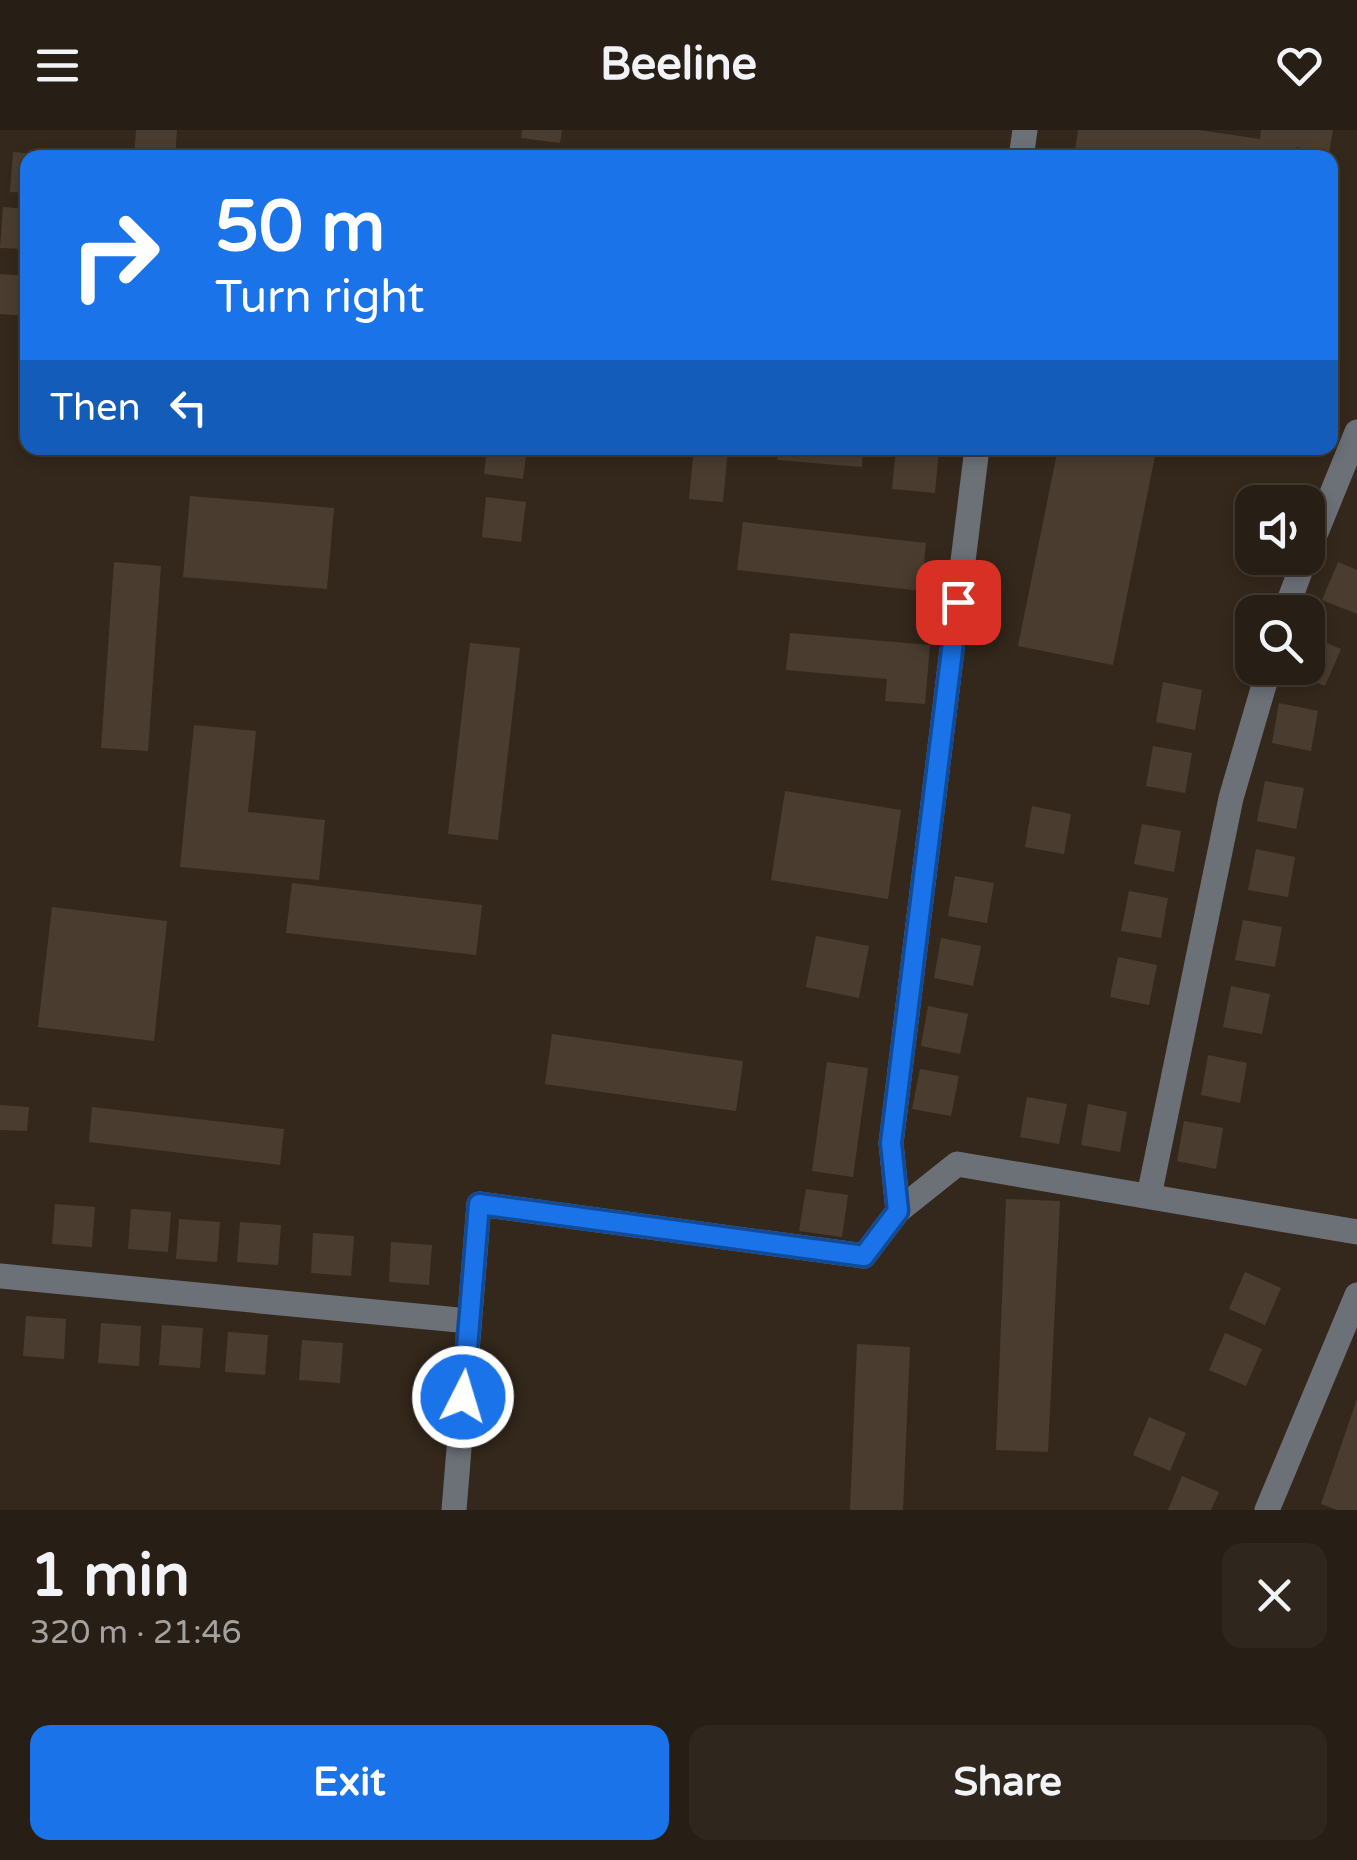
<!DOCTYPE html>
<meta charset="utf-8">
<style>
:root{--surface:#271e15;--page:#2f271e;--text:#f1f3f6;--muted:#a4a2a0;--line:#433c34;--accent:#1a73e8}
body{margin:0;font-family:"Varela Round",sans-serif;background:var(--page);color:var(--text);height:100vh;display:flex;flex-direction:column;font-size:38px;white-space:nowrap}
*{box-sizing:border-box;margin:0}
p{font-size:32px;color:var(--muted)}
.icon{flex:none;width:55px;height:55px;fill:none;stroke:currentColor;stroke-width:2;stroke-linecap:round;stroke-linejoin:round}
.map{position:relative;height:1380px;overflow:hidden}
.side{display:flex;flex-direction:column;background:var(--surface);flex:1}
.side>*{flex:none}
.guide{position:absolute;left:20px;top:20px;width:1318px;height:305px;border-radius:20px;box-shadow:0 5px 15px #0003,0 0 0 2px var(--line);background:#1a73e8;color:#fff;overflow:hidden}
.buttons{position:absolute;left:1235px;top:355px;display:grid;gap:20px}
.buttons a{display:grid;place-items:center;width:90px;height:90px;border-radius:20px;background:var(--surface);box-shadow:0 5px 15px #0003,0 0 0 2px var(--line);font-size:50px}
.pin{position:absolute;display:grid;place-items:center;width:85px;height:85px;color:#fff;margin:-42px;border-radius:20px;box-shadow:0 5px 15px #0006}
.me{position:absolute;width:110px;margin:-55px;rotate:5deg;stroke-linejoin:round;filter:drop-shadow(0 0 8px #0008)}
.turn{display:flex;align-items:center;gap:35px;height:210px;padding:0 30px;font-size:45px}
.turn .icon{width:130px;height:130px;stroke-width:2.5}
.turn b{display:block;font-size:70px;line-height:85px}
.then{display:flex;align-items:center;height:95px;padding:0 30px;background:#0003;gap:20px;font-size:38px}
.round{display:grid;place-items:center;flex:none;width:105px;height:105px;border-radius:20px;background:var(--page)}
.head{display:flex;align-items:center;justify-content:space-between;height:170px;padding:0 30px}
h1{font-size:60px;font-weight:800;line-height:75px}
.primary-button{display:flex;gap:20px;margin-top:auto;padding:20px 30px}
.primary-button a{flex:1;height:115px;border-radius:20px;background:var(--accent);color:#fff;font-size:40px;font-weight:800;line-height:115px;text-align:center}
.primary-button a+a{background:var(--page);color:var(--text)}
header{display:flex;justify-content:space-between;align-items:center;height:130px;padding:0 30px;background:var(--surface);font-size:45px;font-weight:800}
.map>svg:first-child{display:block}
.building{fill:#4a3d30}
.lines{fill:none;stroke-linecap:round;stroke-linejoin:round}
.minor{stroke:#6c7178;stroke-width:25}
.route-casing{stroke:#114b97;stroke-width:25}
.route{stroke:#1a73e8;stroke-width:18}
</style>
<header><svg class="icon" aria-label="menu" viewBox="0 0 24 24"><path d="M4 6h16M4 12h16M4 18h16"/></svg>Beeline<svg class="icon" aria-label="heart" viewBox="0 0 24 24"><path d="M12 20l-8-8c-3-5 5-10 8-4 3-6 11-1 8 4z"/></svg></header>
<div class="map">
<svg width="1357" height="1380" viewBox="0 0 1357 1380">
<rect width="100%" height="100%" fill="#34281c"/>
<g class="building">
<polygon points="136,0 177,0 175,28 134,28"/>
<polygon points="522,0 562,0 560,13 521,8"/>
<polygon points="1078,0 1199,0 1260,9 1261,0 1333,0 1329,23 1296,17 1295,28 1074,28"/>
<polygon points="13,22 45,25 45,28 28,28 28,63 10,62"/>
<polygon points="3,77 28,79 28,119 0,118"/>
<polygon points="0,144 28,146 28,186 0,184"/>
<polygon points="487,318 527,318 523,349 484,344"/>
<polygon points="694,318 728,318 723,372 689,369"/>
<polygon points="778,318 863,318 862,337 777,330"/>
<polygon points="896,318 939,318 935,363 892,359"/>
<polygon points="1058,318 1113,318 1155,326 1113,535 1018,516"/>
<polygon points="190,366 334,378 327,459 183,447"/>
<polygon points="486,367 526,372 521,412 482,407"/>
<polygon points="743,392 926,413 921,461 737,440"/>
<polygon points="114,432 161,436 148,621 101,618"/>
<polygon points="1338,432 1357,440 1357,484 1322,470"/>
<polygon points="790,503 930,515 925,574 885,571 887,549 786,540"/>
<polygon points="1308,505 1341,519 1325,556 1288,541 1290,538 1308,538"/>
<polygon points="470,513 520,518 498,710 448,704"/>
<polygon points="1163,552 1202,560 1195,600 1156,592"/>
<polygon points="1279,573 1318,581 1311,621 1272,613"/>
<polygon points="194,595 256,601 248,682 325,690 319,750 180,737"/>
<polygon points="1153,616 1192,623 1185,663 1146,656"/>
<polygon points="1265,651 1304,658 1296,699 1257,691"/>
<polygon points="785,661 901,680 888,769 771,750"/>
<polygon points="1032,676 1071,684 1064,724 1025,717"/>
<polygon points="1142,694 1181,701 1174,742 1134,734"/>
<polygon points="1256,719 1295,727 1288,767 1248,760"/>
<polygon points="955,746 994,753 987,793 948,786"/>
<polygon points="292,753 482,775 476,825 286,803"/>
<polygon points="1129,761 1168,768 1161,808 1121,801"/>
<polygon points="52,777 167,791 154,911 38,897"/>
<polygon points="1243,790 1282,797 1275,837 1235,830"/>
<polygon points="816,806 869,816 859,868 806,857"/>
<polygon points="941,808 981,816 973,856 934,848"/>
<polygon points="1118,827 1157,835 1149,875 1110,867"/>
<polygon points="1231,856 1270,864 1262,904 1223,897"/>
<polygon points="928,876 968,884 960,924 921,916"/>
<polygon points="552,904 743,931 736,981 545,954"/>
<polygon points="1208,925 1247,933 1240,973 1201,965"/>
<polygon points="827,932 868,938 853,1047 812,1041"/>
<polygon points="920,939 959,946 951,986 912,979"/>
<polygon points="1027,967 1067,974 1059,1014 1020,1007"/>
<polygon points="1088,974 1127,982 1120,1022 1081,1015"/>
<polygon points="0,975 29,977 27,1001 0,1000"/>
<polygon points="92,977 284,999 280,1035 89,1012"/>
<polygon points="1184,991 1223,998 1216,1039 1177,1031"/>
<polygon points="806,1059 848,1065 842,1107 799,1101"/>
<polygon points="1006,1069 1060,1071 1048,1322 996,1320"/>
<polygon points="55,1074 95,1077 92,1117 52,1114"/>
<polygon points="131,1079 171,1082 168,1122 128,1119"/>
<polygon points="179,1089 220,1092 217,1132 176,1129"/>
<polygon points="240,1092 281,1095 278,1135 237,1132"/>
<polygon points="313,1103 354,1106 351,1146 311,1143"/>
<polygon points="391,1112 432,1115 429,1155 389,1152"/>
<polygon points="1245,1142 1281,1158 1265,1195 1229,1179"/>
<polygon points="26,1186 66,1189 64,1229 23,1226"/>
<polygon points="101,1193 141,1196 139,1236 98,1233"/>
<polygon points="162,1195 203,1198 200,1238 159,1235"/>
<polygon points="228,1202 268,1205 265,1245 225,1242"/>
<polygon points="1225,1203 1262,1219 1246,1256 1209,1240"/>
<polygon points="302,1210 343,1213 340,1253 299,1250"/>
<polygon points="857,1214 910,1217 903,1380 850,1380"/>
<polygon points="1357,1269 1357,1380 1337,1380 1321,1374"/>
<polygon points="1149,1287 1186,1303 1170,1341 1133,1325"/>
<polygon points="1182,1346 1219,1362 1211,1380 1168,1380"/>
</g>
<g class="lines">
<g class="minor">
<polyline points="1021,28 1025,0"/>
<polyline points="1308,422 1357,302"/>
<polyline points="1285,482 1305,428"/>
<polyline points="1149,1066 1231,668 1269,538"/>
<polyline points="898,1081 891,1013 977,318"/>
<polyline points="0,1146 469,1191"/>
<polyline points="454,1380 479,1074 864,1126 898,1081 957,1034 1357,1102"/>
<polyline points="1267,1380 1357,1165"/>
</g>
</g>
<g class="lines">
<defs>
<polyline id="route" points="463,1267 479,1074 864,1126 898,1081 891,1013 958,472"/>
</defs>
<use href="#route" class="route-casing"/>
<use href="#route" class="route"/>
</g>
</svg>
<div class="buttons">
<a><svg class="icon" aria-label="sound" viewBox="0 0 24 24"><path d="M4 9h4l5-4v14l-5-4H4zM17 9q2 3 0 6"/></svg></a>
<a><svg class="icon" aria-label="search" viewBox="0 0 24 24"><circle cx="10" cy="10" r="6"/><path d="M15 15l6 6"/></svg></a>
</div>
<div class="pin" style="left:958px;top:472px;background:#d93025"><svg class="icon" aria-label="arrive" viewBox="0 0 24 24"><path d="M6 21V4h12l-3 4 3 4H6"/></svg></div>
<svg class="me" style="left:463px;top:1267px" viewBox="-20 -20 40 40"><circle r="17" fill="#1a73e8" stroke="#fff" stroke-width="3"/><path d="M0-11L8 9 0 5-8 9z" fill="#fff"/></svg>
<div class="guide">
<div class="turn"><svg class="icon" aria-label="right" viewBox="0 0 24 24"><path d="M7 20v-9h11M14 6l5 5-5 5"/></svg><div><b>50 m</b>Turn right</div></div>
<div class="then">Then<svg class="icon" aria-label="left" viewBox="0 0 24 24"><path d="M17 20v-9H6M10 6l-5 5 5 5"/></svg></div>
</div>
</div>
<section class="side">
<div class="head"><div><h1>1 min</h1><p>320 m · 21:46</p></div><a class="round"><svg class="icon" aria-label="close" viewBox="0 0 24 24"><path d="M6 6l12 12M18 6L6 18"/></svg></a></div>
<div class="primary-button"><a>Exit</a><a>Share</a></div>
</section>
